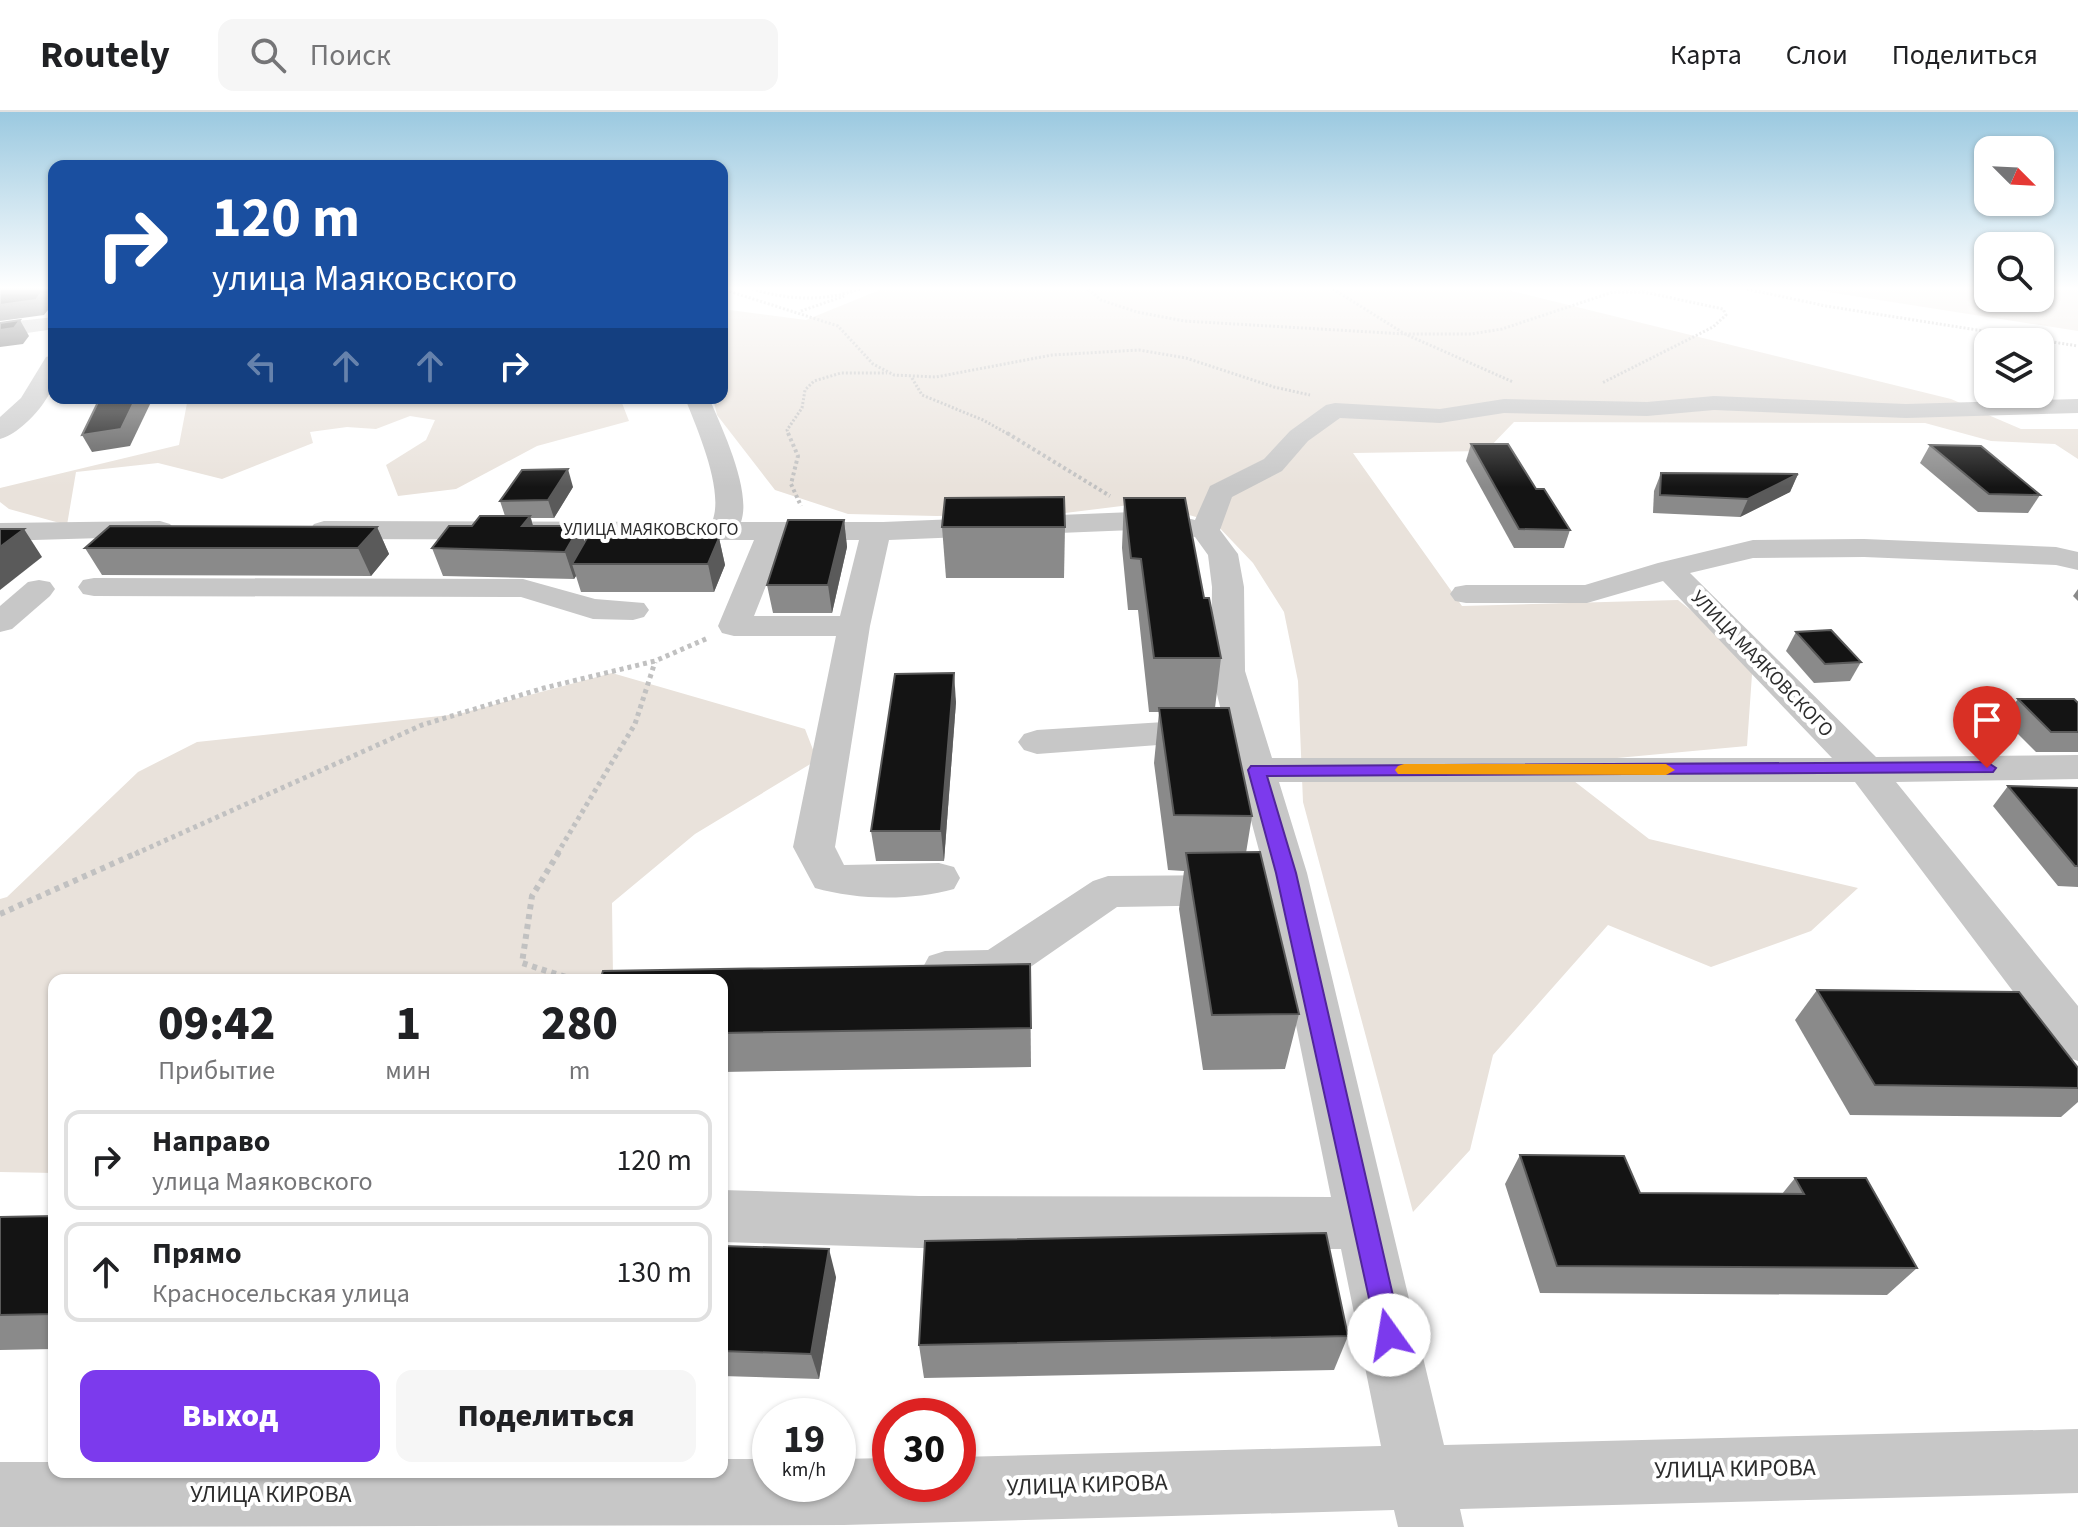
<!DOCTYPE html>
<html lang="ru">
<meta charset="utf-8">
<style>
:root{--surface:#fff;--page:#f6f6f6;--text:#202124;--muted:#757577;--line:#e0e0e0;--accent:#7c3aed}
body{margin:0;font-family:"Source Sans 3",sans-serif;background:var(--page);color:var(--text);height:100vh;display:flex;flex-direction:column;font-size:30px;white-space:nowrap}
*{box-sizing:border-box;margin:0}
p{font-size:26px;color:var(--muted)}
.icon{flex:none;width:44px;height:44px;fill:none;stroke:currentColor;stroke-width:2;stroke-linecap:round;stroke-linejoin:round}
.map{position:relative;flex:1;overflow:hidden}
.drawer{position:absolute;left:48px;top:862px;width:680px;height:504px;display:flex;flex-direction:column;background:var(--surface);border-radius:16px;box-shadow:0 2px 6px #0004}
.drawer>*{flex:none}
.guide{position:absolute;left:48px;top:48px;width:680px;height:244px;border-radius:16px;box-shadow:0 2px 6px #0004;background:#1a4fa0;color:#fff;overflow:hidden}
.needle{width:52px;rotate:114deg}
.buttons{position:absolute;left:1974px;top:24px;display:grid;gap:16px}
.buttons a{display:grid;place-items:center;width:80px;height:80px;border-radius:16px;background:var(--surface);box-shadow:0 2px 6px #0004;font-size:40px}
.speed{position:absolute;left:752px;top:1286px;display:flex;gap:16px;font-size:40px;font-weight:700;text-align:center}
.speed>*{display:grid;place-content:center;width:104px;height:104px;border-radius:50%;background:var(--surface);box-shadow:0 2px 6px #0004;line-height:1}
.speed small{font-size:20px;font-weight:400}
.speed .limit{border:12px solid #d22;background:#fff;color:#111}
.pin{position:absolute;display:grid;place-items:center;width:68px;height:68px;color:#fff;margin:-82px -34px;border-radius:50% 50% 50% 0;rotate:-45deg;box-shadow:0 0 8px #0007}
.pin .icon{rotate:45deg}
.me{position:absolute;width:88px;margin:-44px;rotate:347deg;stroke-linejoin:round;filter:drop-shadow(0 0 6px #0008)}
.turn{display:flex;align-items:center;gap:28px;height:168px;padding:0 32px;font-size:36px}
.turn .icon{width:104px;height:104px;stroke-width:2.5}
.turn b{display:block;font-size:56px;line-height:68px}
.lanes{display:flex;align-items:center;height:76px;padding:0 32px;background:#0003;justify-content:center;gap:40px;direction:ltr}
.lanes .off{opacity:.35}
.eta{display:flex;justify-content:space-evenly;align-items:center;height:136px;text-align:center}
.eta b{font-size:48px;font-weight:800;line-height:56px}
.cta{display:flex;gap:16px;margin-top:auto;padding:16px 32px}
.cta a{flex:1;height:92px;border-radius:16px;background:var(--accent);color:#fff;font-size:32px;font-weight:800;line-height:92px;text-align:center}
.cta a+a{background:var(--page);color:var(--text)}
ul{padding:0;list-style:none}
li{display:flex;align-items:center;gap:24px;height:100px;margin:0 16px 12px;padding:0 16px;border:4px solid var(--line);border-radius:16px}
li div{flex:1}
li b{display:block;font-size:30px}
li em{font-style:normal}
header{display:flex;align-items:center;gap:48px;box-sizing:border-box;height:112px;padding:0 40px;background:var(--surface);border-bottom:2px solid var(--line)}
header strong{font-size:38px}
nav{display:flex;gap:44px;margin-inline-start:auto;font-size:28px}
.search{width:560px;height:72px;background:var(--page);display:flex;align-items:center;gap:20px;box-sizing:border-box;padding:0 28px;border-radius:16px;color:var(--muted);font-size:30px}
.map>svg:first-child{display:block}
.green{fill:#e9e2db}
.lines{fill:none;stroke-linecap:round;stroke-linejoin:round}
.path-far3{stroke:#c1c1c1;stroke-width:3;stroke-dasharray:2 2;stroke-linecap:butt}
.path-far2{stroke:#c1c1c1;stroke-width:4;stroke-dasharray:3 3;stroke-linecap:butt}
.path-far1{stroke:#c1c1c1;stroke-width:5;stroke-dasharray:4 4;stroke-linecap:butt}
.path{stroke:#c1c1c1;stroke-width:6;stroke-dasharray:5 5;stroke-linecap:butt}
.minor{fill:#c7c7c7;fill-rule:evenodd}
.wall{fill:#8a8a8a}
.shaded-wall{fill:#5a5a5a}
.building{fill:#141414;stroke:#5a5a5a;stroke-width:2}
.route{fill:#7c3aed;stroke:#51269a;stroke-width:2}
.slow{fill:#f59e0b}
.labels{text-anchor:middle;dominant-baseline:central;stroke-width:8;stroke-linejoin:round;paint-order:stroke}
.far-street-label{font-size:18px;fill:#2d2d2d;stroke:#fff}
.street-label{font-size:20px;fill:#2d2d2d;stroke:#fff}
.near-street-label{font-size:24px;fill:#2d2d2d;stroke:#fff}
</style>
<header>
<strong>Routely</strong>
<div class="search"><svg class="icon" aria-label="search" viewBox="0 0 24 24"><circle cx="10" cy="10" r="6"/><path d="M15 15l6 6"/></svg>Поиск</div>
<nav><a>Карта</a><a>Слои</a><a>Поделиться</a></nav>
</header>
<div class="map">
<svg width="2078" height="1415" viewBox="0 0 2078 1415">
<rect width="100%" height="100%" fill="#fff"/>
<g class="green">
<polygon points="882,177 1504,177 1951,287 2021,317 2078,317 2078,347 2055,332 1991,329 1925,311 1514,310 1486,339 1353,341 1462,494 1678,488 1753,548 1747,634 1552,652 1649,727 1858,776 1811,819 1711,855 1608,813 1493,943 1470,1038 1413,1100 1303,690 1298,569 1284,500 1253,451 1214,410 1146,391 1065,401 937,404 848,402 775,378 717,303 713,286 722,286 722,197 806,208"/>
<polygon points="1809,177 1988,177 1988,186 2040,186 2040,177 2078,177 2078,219"/>
<polygon points="188,286 620,286 629,309 537,334 456,377 398,384 386,353 426,328 435,308 410,304 376,317 347,315 310,320 313,331 222,367 158,351 76,360 67,413 9,397 0,390 0,376 179,333"/>
<polygon points="612,561 805,617 817,648 695,722 612,791 613,865 610,868 54,868 54,1061 0,1060 0,787 7,785 138,660 197,630 459,602"/>
</g>
<g class="lines">
<g class="path-far3">
<polyline points="722,177 838,214 873,252 894,263 936,265 1052,243 1139,238 1186,246 1274,275 1310,283"/>
<path d="M 752,177 C 789,188 823,190 860,177"/>
<polyline points="1088,177 1101,188 1137,200 1184,209 1405,222 1471,222 1502,217 1613,180 1644,180 1723,197 1726,203 1713,215 1602,271"/>
<polyline points="1333,177 1405,222 1513,270"/>
<polyline points="1747,177 1826,194 2078,234"/>
<polyline points="801,199 844,184"/>
<polyline points="912,266 922,283 983,308 1010,323"/>
<polyline points="789,323 787,318 802,296 805,278 814,269 841,261 887,261"/>
</g>
<g class="path-far2">
<polyline points="788,321 798,344 791,372 801,394"/>
<polyline points="1007,321 1110,384"/>
</g>
<g class="path-far1">
<polyline points="135,742 422,613 544,576 655,549 708,526"/>
<polyline points="557,742 635,612 655,550"/>
</g>
<g class="path">
<polyline points="559,740 532,784 522,851 575,868"/>
<polyline points="0,802 139,740"/>
</g>
<g class="minor">
<polygon points="54,205 54,217 0,225 0,211"/>
<path d="M 54,243 C 54,251 56,262 54,270 C 49,291 20,322 0,327 L 0,305 L 21,286 L 46,245 Z"/>
<path d="M 1714,284 L 1906,292 L 2078,287 L 2078,301 L 1906,306 L 1714,298 L 1647,304 L 1504,301 L 1440,311 L 1340,306 L 1308,329 L 1282,359 L 1232,385 L 1220,418 L 1238,442 L 1244,475 L 1245,559 L 1272,646 L 1832,646 L 1663,469 L 1587,491 L 1466,491 L 1455,489 L 1450,482 L 1455,475 L 1466,473 L 1585,473 L 1658,451 L 1753,428 L 1864,427 L 2056,435 L 2078,440 L 2078,458 L 2056,453 L 1864,445 L 1753,446 L 1690,461 L 1876,645 L 2078,643 L 2078,667 L 1896,670 L 2078,894 L 2078,949 L 2061,943 L 1855,670 L 1279,670 L 1307,761 L 1444,1333 L 2078,1317 L 2078,1381 L 1460,1397 L 1464,1415 L 1398,1415 L 1394,1398 L 844,1413 L 0,1415 L 0,1350 L 54,1350 L 54,1360 L 722,1360 L 722,1347 L 770,1347 L 770,1372 L 838,1372 L 838,1347 L 890,1346 L 890,1372 L 958,1372 L 958,1345 L 1381,1334 L 1341,1137 L 919,1136 L 722,1130 L 722,1078 L 919,1084 L 1331,1085 L 1265,761 L 1228,622 L 1225,626 L 1212,629 L 1037,642 L 1024,638 L 1018,630 L 1024,622 L 1037,618 L 1212,607 L 1224,610 L 1211,559 L 1212,475 L 1208,443 L 1195,425 L 1158,417 L 889,428 L 870,514 L 835,735 L 844,753 L 939,751 L 954,755 L 960,766 L 954,777 C 911,789 857,788 815,776 L 793,735 L 836,524 L 734,524 L 722,521 L 718,514 L 754,428 L 324,427 L 314,424 L 309,418 L 314,412 L 324,409 L 712,410 C 725,379 697,317 685,286 L 709,286 C 722,316 752,379 741,410 L 883,410 L 1158,399 L 1195,408 L 1210,374 L 1264,347 L 1290,319 L 1326,293 L 1335,291 L 1440,297 L 1504,287 L 1647,290 ZM 784,428 L 859,428 L 840,504 L 754,504 Z"/>
<polygon points="160,409 170,412 175,418 170,424 0,429 0,411"/>
<polygon points="94,466 523,467 595,487 644,491 649,498 644,505 633,508 593,507 521,485 94,484 83,482 78,475 83,468"/>
<polygon points="39,468 50,470 55,477 50,484 12,517 0,520 0,494 28,470"/>
<path d="M 1234,763 L 1249,767 L 1255,778 L 1249,789 L 1234,793 L 1117,795 L 1013,867 C 987,876 955,878 929,870 L 922,857 L 929,844 L 945,839 L 988,838 L 1093,769 L 1108,764 Z"/>
</g>
</g>
<g class="wall">
<polygon points="1471,332 1536,377 1570,418 1564,436 1514,436 1466,349"/>
<polygon points="1930,333 2040,383 2028,401 1978,400 1920,351"/>
<polygon points="1661,361 1798,362 1790,380 1740,405 1653,401 1654,379"/>
<polygon points="573,375 554,406 531,406 533,414 585,430 719,426 725,453 714,480 581,480 576,464 574,467 443,464 432,436 472,414 505,404 500,389"/>
<polygon points="1124,386 1204,486 1221,546 1215,596 1252,704 1246,741 1299,902 1285,957 1203,958 1179,797 1184,759 1168,758 1154,651 1159,600 1149,600 1138,498 1128,498 1122,436"/>
<polygon points="844,408 847,435 832,501 773,501 767,473"/>
<polygon points="377,415 389,442 371,464 102,463 85,436"/>
<polygon points="942,415 1065,415 1064,466 946,466"/>
<polygon points="2078,477 2078,489 2073,484"/>
<polygon points="1796,520 1861,550 1850,569 1814,571 1786,539"/>
<polygon points="2018,587 2078,591 2078,640 2036,640 2003,607"/>
<polygon points="956,590 944,749 876,749 871,719"/>
<polygon points="2008,674 2078,676 2078,775 2058,774 1993,694"/>
<polygon points="1030,852 1031,955 722,960 722,868"/>
<polygon points="1817,878 2078,956 2078,990 2061,1005 1850,1003 1795,908"/>
<polygon points="1520,1043 1640,1081 1782,1082 1795,1066 1917,1156 1887,1183 1540,1181 1505,1072"/>
<polygon points="54,1104 54,1237 0,1238 0,1105"/>
<polygon points="722,1134 836,1165 819,1267 722,1264"/>
<polygon points="1348,1224 1334,1258 924,1266 919,1233"/>
</g>
<g class="shaded-wall">
<polygon points="40,177 54,177 52,181 54,185 54,190 44,203 0,209 0,193"/>
<polygon points="20,208 29,224 23,232 0,235 0,218"/>
<polygon points="136,286 153,286 130,334 92,340 82,323"/>
<polygon points="568,357 573,375 554,406 548,388"/>
<polygon points="1798,362 1790,380 1740,405 1748,387"/>
<polygon points="530,404 538,431 522,414"/>
<polygon points="844,408 847,435 832,501 828,473"/>
<polygon points="580,414 588,442 572,452 576,464 574,467 565,440"/>
<polygon points="377,415 389,442 371,464 358,436"/>
<polygon points="24,417 42,445 0,478 0,435"/>
<polygon points="719,426 725,453 714,480 708,452"/>
<polygon points="954,561 956,590 944,749 941,719"/>
<polygon points="829,1137 836,1165 819,1267 811,1242"/>
</g>
<g class="building">
<polygon points="0,177 44,177 36,188 0,193"/>
<polygon points="20,208 14,216 0,218 0,211"/>
<polygon points="100,286 136,286 121,317 82,323"/>
<polygon points="1471,332 1508,332 1536,377 1544,377 1570,418 1519,417"/>
<polygon points="1930,333 1981,334 2040,383 1989,382"/>
<polygon points="568,357 548,388 500,389 522,358"/>
<polygon points="1661,361 1798,362 1748,387 1660,383"/>
<polygon points="1064,385 1065,415 942,415 945,386"/>
<polygon points="1124,386 1185,386 1204,486 1209,486 1221,546 1154,546 1141,447 1131,446"/>
<polygon points="480,404 530,404 522,414 580,414 565,440 432,436 449,414 472,414"/>
<polygon points="788,408 844,408 828,473 767,473"/>
<polygon points="110,414 377,415 358,436 85,436"/>
<polygon points="0,417 24,417 0,435"/>
<polygon points="587,426 719,426 708,452 572,452"/>
<polygon points="1831,518 1861,550 1825,552 1796,520"/>
<polygon points="954,561 941,719 871,719 895,562"/>
<polygon points="2018,587 2074,587 2078,591 2078,620 2051,620"/>
<polygon points="1159,596 1229,596 1252,704 1174,703"/>
<polygon points="2008,674 2078,676 2078,754 2075,754"/>
<polygon points="1260,740 1299,902 1212,903 1186,741"/>
<polygon points="1030,852 1031,916 722,921 722,868 600,868 603,859"/>
<polygon points="1817,878 2019,880 2078,956 2078,976 1875,973"/>
<polygon points="1520,1043 1624,1044 1640,1081 1804,1082 1795,1066 1866,1066 1917,1156 1557,1154"/>
<polygon points="54,1104 54,1202 0,1203 0,1105"/>
<polygon points="1326,1121 1348,1224 919,1233 925,1129"/>
<polygon points="722,1134 829,1137 811,1242 722,1239"/>
</g>
<linearGradient id="sky" x2="0" y2="1"><stop stop-color="#9bc9e0"/><stop offset="0.47" stop-color="#fff"/><stop offset="1" stop-color="#fff" stop-opacity="0"/></linearGradient>
<rect width="2078" height="375" fill="url(#sky)"/>
<polygon class="route" points="1987,650 1996,656 1993,660 1267,664 1296,761 1402,1223 1398,1232 1389,1236 1379,1232 1276,761 1248,658 1251,654"/>
<polygon class="slow" points="1404,652 1666,652 1675,658 1666,663 1398,662 1395,658 1398,654"/>
<g class="labels">
<g class="far-street-label">
<text x="651" y="417">УЛИЦА МАЯКОВСКОГО</text>
</g>
<g class="street-label">
<text transform="translate(1762 552) rotate(46)">УЛИЦА МАЯКОВСКОГО</text>
</g>
<g class="near-street-label">
<text transform="translate(1735 1357) rotate(-1)">УЛИЦА КИРОВА</text>
<text transform="translate(1087 1373) rotate(-2)">УЛИЦА КИРОВА</text>
<text x="271" y="1382">УЛИЦА КИРОВА</text>
</g>
</g>
</svg>
<div class="buttons">
<a><svg class="needle" viewBox="-14 -14 28 28"><path d="M0-13l5 13h-10z" fill="#e53935"/><path d="M0 13l5-13h-10z" fill="#757577"/></svg></a>
<a><svg class="icon" aria-label="search" viewBox="0 0 24 24"><circle cx="10" cy="10" r="6"/><path d="M15 15l6 6"/></svg></a>
<a><svg class="icon" aria-label="layers" viewBox="0 0 24 24"><path d="M12 4l9 5-9 5-9-5zM3 14l9 5 9-5"/></svg></a>
</div>
<div class="speed"><div>19<small>km/h</small></div><div class="limit">30</div></div>
<div class="pin" style="left:1987px;top:656px;background:#d93025"><svg class="icon" aria-label="arrive" viewBox="0 0 24 24"><path d="M6 21V4h12l-3 4 3 4H6"/></svg></div>
<svg class="me" style="left:1389px;top:1223px" viewBox="-20 -20 40 40"><circle r="19" fill="#fff"/><path d="M0-13L10 11 0 6-10 11z" fill="#7c3aed"/></svg>
<div class="guide">
<div class="turn"><svg class="icon" aria-label="right" viewBox="0 0 24 24"><path d="M7 20v-9h11M14 6l5 5-5 5"/></svg><div><b>120 m</b>улица Маяковского</div></div>
<div class="lanes"><svg class="icon off" aria-label="left" viewBox="0 0 24 24"><path d="M17 20v-9H6M10 6l-5 5 5 5"/></svg><svg class="icon off" aria-label="ahead" viewBox="0 0 24 24"><path d="M12 20V5M6 11l6-6 6 6"/></svg><svg class="icon off" aria-label="ahead" viewBox="0 0 24 24"><path d="M12 20V5M6 11l6-6 6 6"/></svg><svg class="icon" aria-label="right" viewBox="0 0 24 24"><path d="M7 20v-9h11M14 6l5 5-5 5"/></svg></div>
</div>
<section class="drawer">
<div class="eta">
<div><b>09:42</b><p>Прибытие</p></div>
<div><b>1</b><p>мин</p></div>
<div><b>280</b><p>m</p></div>
</div>
<ul>
<li><svg class="icon" aria-label="right" viewBox="0 0 24 24"><path d="M7 20v-9h11M14 6l5 5-5 5"/></svg><div><b>Направо</b><p>улица Маяковского</p></div><em>120 m</em></li>
<li><svg class="icon" aria-label="ahead" viewBox="0 0 24 24"><path d="M12 20V5M6 11l6-6 6 6"/></svg><div><b>Прямо</b><p>Красносельская улица</p></div><em>130 m</em></li>
</ul>
<div class="cta"><a>Выход</a><a>Поделиться</a></div>
</section>
</div>
